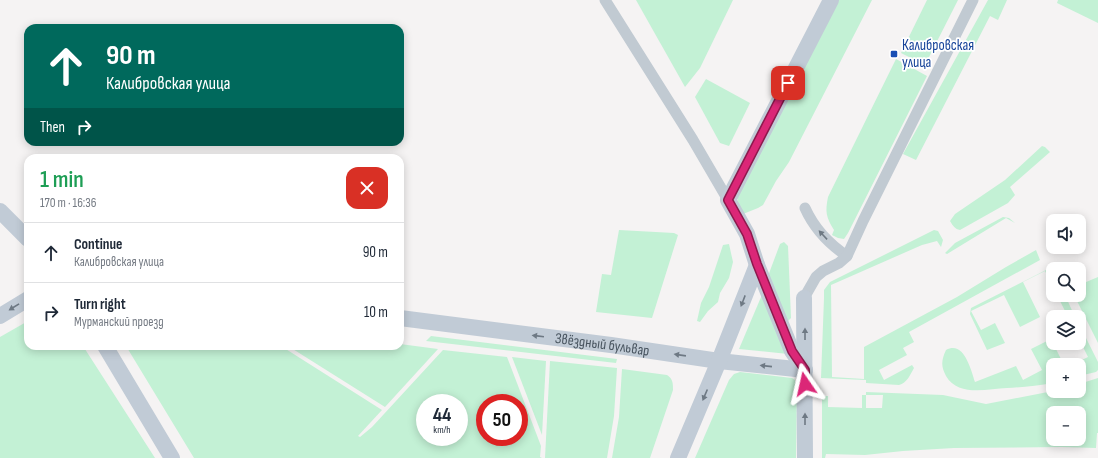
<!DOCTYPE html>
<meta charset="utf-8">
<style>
:root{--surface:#fff;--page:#f2f2f3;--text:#1f2937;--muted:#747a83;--line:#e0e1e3}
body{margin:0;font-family:"Sofia Sans Condensed",sans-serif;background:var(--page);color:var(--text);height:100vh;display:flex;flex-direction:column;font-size:15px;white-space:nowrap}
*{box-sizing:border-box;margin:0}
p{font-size:13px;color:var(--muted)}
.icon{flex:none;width:22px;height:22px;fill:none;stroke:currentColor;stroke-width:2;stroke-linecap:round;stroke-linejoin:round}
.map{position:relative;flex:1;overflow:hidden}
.side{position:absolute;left:24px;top:154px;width:380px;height:196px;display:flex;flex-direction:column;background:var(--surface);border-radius:12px;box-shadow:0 2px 10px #0003}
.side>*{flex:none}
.guide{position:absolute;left:24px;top:24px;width:380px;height:122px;border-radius:12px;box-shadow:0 2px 10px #0003;background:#00695c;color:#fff;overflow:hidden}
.fabs{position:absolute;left:1046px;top:214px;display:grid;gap:8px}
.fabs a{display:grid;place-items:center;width:40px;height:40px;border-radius:8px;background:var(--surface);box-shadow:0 2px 10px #0003;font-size:20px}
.speed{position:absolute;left:416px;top:394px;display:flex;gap:8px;font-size:20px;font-weight:700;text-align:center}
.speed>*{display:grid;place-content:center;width:52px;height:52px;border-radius:50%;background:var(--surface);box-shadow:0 2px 10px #0003;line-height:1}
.speed small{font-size:10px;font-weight:400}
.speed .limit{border:6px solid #d22;background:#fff;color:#111}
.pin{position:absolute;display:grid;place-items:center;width:34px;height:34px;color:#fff;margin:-17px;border-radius:8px;box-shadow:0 2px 6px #0006}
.me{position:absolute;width:44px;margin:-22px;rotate:349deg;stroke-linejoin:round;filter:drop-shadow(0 0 3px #0008)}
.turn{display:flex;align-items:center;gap:14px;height:84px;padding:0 16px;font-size:18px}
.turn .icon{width:52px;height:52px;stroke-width:2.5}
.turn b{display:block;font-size:28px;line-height:34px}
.then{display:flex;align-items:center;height:38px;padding:0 16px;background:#0003;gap:8px;font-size:15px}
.round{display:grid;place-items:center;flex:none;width:42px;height:42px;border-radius:12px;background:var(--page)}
.overview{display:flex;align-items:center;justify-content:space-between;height:68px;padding:0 16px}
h1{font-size:24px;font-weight:600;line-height:30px;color:#1e9e55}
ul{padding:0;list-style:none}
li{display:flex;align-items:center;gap:12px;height:60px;padding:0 16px;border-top:1px solid var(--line)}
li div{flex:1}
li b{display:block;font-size:15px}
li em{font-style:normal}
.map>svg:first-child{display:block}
.green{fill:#c3f1d5;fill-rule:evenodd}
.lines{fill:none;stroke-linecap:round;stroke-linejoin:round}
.street{stroke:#c1cad2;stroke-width:11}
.secondary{stroke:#c1cbd6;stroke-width:16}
.oneway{fill:#6e7983}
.oneway2{fill:#6e7984}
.route-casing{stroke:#8e194d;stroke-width:10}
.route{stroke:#db2777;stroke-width:7}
.transit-dot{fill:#1a4fb4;stroke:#fff;stroke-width:1.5}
.labels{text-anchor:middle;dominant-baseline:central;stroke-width:3.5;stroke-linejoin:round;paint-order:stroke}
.transit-label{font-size:15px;fill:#164399;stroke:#fff;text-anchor:start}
.street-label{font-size:15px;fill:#4a5661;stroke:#fff}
</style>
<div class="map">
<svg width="1098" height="458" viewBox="0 0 1098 458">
<rect width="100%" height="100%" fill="#f5f3f3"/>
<g class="green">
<polygon points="636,0 733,0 700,68 685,87"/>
<polygon points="838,0 872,0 789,162 776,181 763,205 758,208 743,214 737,203 738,197"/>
<polygon points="927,0 958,0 925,65 901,53"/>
<polygon points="988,0 1007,0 998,20 990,16 916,160 903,154"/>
<polygon points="1058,0 1098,0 1098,23 1057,3"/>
<path d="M 896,59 L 927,76 L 848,233 L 844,239 L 838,238 L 832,235 L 834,230 C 826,217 825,212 828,197 Z"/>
<polygon points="706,79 750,103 729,146 720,143 695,97"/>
<path d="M 1042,146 L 1045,147 L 1050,152 L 1010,187 L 1015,195 L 1008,203 L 960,230 C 955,229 953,226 950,221 L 955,214 L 1005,180 Z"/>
<polygon points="1003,217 1009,218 1015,223 1006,218 947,254 945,253 955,243"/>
<polygon points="619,230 674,233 678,235 652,318 596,312 602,274 611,275"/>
<path d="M 934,230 L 938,231 L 943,240 L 941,247 L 937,241 L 922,245 L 831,285 L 832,377 L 864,379 L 864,347 L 957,297 L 1006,267 L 1036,250 L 1040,260 L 909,332 L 914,342 L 903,348 L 907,355 L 879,370 L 884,380 L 912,365 L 914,368 C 910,375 907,383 899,385 L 866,383 L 866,380 L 821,378 L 824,298 L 824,290 L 830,282 Z"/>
<polygon points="784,242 788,246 791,318 788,321 768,276 780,244"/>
<polygon points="729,244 733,262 729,278 720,293 718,302 708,311 700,322 697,321 701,303 709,287 723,245"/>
<polygon points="1046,270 1051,270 1053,272 1053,287 1045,271 1023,282 1040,317 1020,327 1004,295 971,311 981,330 995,323 1005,343 987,350 970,314 971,308"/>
<polygon points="1098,277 1098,343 1074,295 1079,295 1079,285"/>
<polygon points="764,290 788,354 739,349"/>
<polygon points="1057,295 1065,295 1075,317 1068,317"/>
<polygon points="28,321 28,346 83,346 155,458 0,458 0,337"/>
<polygon points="1079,324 1098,362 1098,370 1096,372 1079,376 1079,365 1072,365 1088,357 1079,339"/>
<polygon points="431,336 617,359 616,363 426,341"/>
<path d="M 1051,339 L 1064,365 L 1053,365 L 1053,383 C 1038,386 1022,387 1007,388 C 987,389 958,397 946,376 C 941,366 941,361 946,350 C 964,340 971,370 975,382 L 1016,366 L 1023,380 L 1042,370 L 1031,349 Z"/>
<polygon points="400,344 438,349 385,407 288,346 400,346"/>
<path d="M 126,346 L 281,346 L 382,410 L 358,436 L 360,437 L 372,427 L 443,350 L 507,357 L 541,446 L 540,457 L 542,458 L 194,458 ZM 425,403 L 459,403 L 459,437 L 425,437 ZM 485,403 L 519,403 L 519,437 L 485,437 Z"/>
<polygon points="512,357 546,361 542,435"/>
<polygon points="550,361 617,368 614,416 607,458 545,458"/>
<path d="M 622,369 L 667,375 C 673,379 673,383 673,390 L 650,458 L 612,458 L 619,417 Z"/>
<polygon points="740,372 792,378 795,380 797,389 796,458 695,458 729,380 734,374"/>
<path d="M 1098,378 L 1098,433 L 1097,433 L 1096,448 L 1062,447 L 954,448 L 903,451 L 865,455 L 826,454 L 825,458 L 822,458 L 822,396 L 828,396 L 828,407 L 862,408 L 862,395 L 866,395 L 866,392 L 943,395 L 986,404 L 1053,391 L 1079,391 L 1079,384 ZM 866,395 L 883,395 L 882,408 L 866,408 ZM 1053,413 L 1079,413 L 1079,439 L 1053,439 Z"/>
</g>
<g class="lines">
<g class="street">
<polyline points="605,0 693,140 728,200"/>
<path d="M 805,208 C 814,228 829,244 847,256"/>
<polyline points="804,298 816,277 823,271 839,263 847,256 863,221 973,0"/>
</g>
<g class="secondary">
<polyline points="0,211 28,239"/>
<polyline points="804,298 805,458"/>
<polyline points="0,316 28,299"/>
<path id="s1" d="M 400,318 L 611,345 L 719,361 L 805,370"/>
<polyline points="105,346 172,458"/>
<polyline points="805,370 792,351 757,265 747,234 728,200 831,0"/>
<polyline points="678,458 719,361 757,265"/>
</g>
</g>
<defs><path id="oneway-solid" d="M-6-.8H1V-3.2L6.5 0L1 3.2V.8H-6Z"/></defs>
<use class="oneway" href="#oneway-solid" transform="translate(823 235) rotate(-133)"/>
<g class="oneway2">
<use href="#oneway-solid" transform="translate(743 301) rotate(111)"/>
<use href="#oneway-solid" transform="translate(14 307) rotate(148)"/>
<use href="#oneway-solid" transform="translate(805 334) rotate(-90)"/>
<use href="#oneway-solid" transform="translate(538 336) rotate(-173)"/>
<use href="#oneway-solid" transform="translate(680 355) rotate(-172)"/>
<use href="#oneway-solid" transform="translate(766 366) rotate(-174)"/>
<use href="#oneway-solid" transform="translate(705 395) rotate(113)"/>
<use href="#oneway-solid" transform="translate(805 419) rotate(-90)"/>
</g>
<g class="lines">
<defs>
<polyline id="route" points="788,83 728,200 747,234 757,264 792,351 805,370 805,384"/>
</defs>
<use href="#route" class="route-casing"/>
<use href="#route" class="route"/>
</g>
<rect class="transit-dot" x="890" y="50" width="8" height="8" rx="2"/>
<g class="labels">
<g class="transit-label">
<text x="902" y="45">Калибровская<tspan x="902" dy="17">улица</tspan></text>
</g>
<g class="street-label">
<text stroke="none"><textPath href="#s1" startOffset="204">Звёздный бульвар</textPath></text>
</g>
</g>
</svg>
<div class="fabs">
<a><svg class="icon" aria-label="sound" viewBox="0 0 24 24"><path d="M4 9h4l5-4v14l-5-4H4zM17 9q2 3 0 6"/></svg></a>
<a><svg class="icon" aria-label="search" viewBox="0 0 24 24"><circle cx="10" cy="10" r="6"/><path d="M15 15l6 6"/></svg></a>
<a><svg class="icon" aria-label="layers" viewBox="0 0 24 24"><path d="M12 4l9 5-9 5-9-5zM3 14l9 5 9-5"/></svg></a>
<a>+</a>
<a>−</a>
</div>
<div class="speed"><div>44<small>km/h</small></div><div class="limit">50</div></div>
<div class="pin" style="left:788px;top:83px;background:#d93025"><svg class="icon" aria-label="arrive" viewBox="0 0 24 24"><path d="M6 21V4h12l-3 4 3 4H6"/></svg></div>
<svg class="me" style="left:805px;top:384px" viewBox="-20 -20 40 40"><path d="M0-17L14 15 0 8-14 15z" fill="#db2777" stroke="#fff" stroke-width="4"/></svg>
<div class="guide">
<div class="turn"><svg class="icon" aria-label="ahead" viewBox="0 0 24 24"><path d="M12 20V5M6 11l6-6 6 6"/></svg><div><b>90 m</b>Калибровская улица</div></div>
<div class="then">Then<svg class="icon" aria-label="right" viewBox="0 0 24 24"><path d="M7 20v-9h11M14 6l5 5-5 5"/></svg></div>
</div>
<section class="side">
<div class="overview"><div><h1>1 min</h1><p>170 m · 16:36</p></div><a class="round" style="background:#d93025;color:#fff"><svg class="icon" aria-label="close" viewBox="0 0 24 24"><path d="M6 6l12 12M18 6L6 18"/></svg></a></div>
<ul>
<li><svg class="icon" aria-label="ahead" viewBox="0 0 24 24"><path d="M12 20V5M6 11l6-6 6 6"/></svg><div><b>Continue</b><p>Калибровская улица</p></div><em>90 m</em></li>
<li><svg class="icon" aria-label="right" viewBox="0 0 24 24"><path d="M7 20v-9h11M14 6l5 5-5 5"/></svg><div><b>Turn right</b><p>Мурманский проезд</p></div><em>10 m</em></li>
</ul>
</section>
</div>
